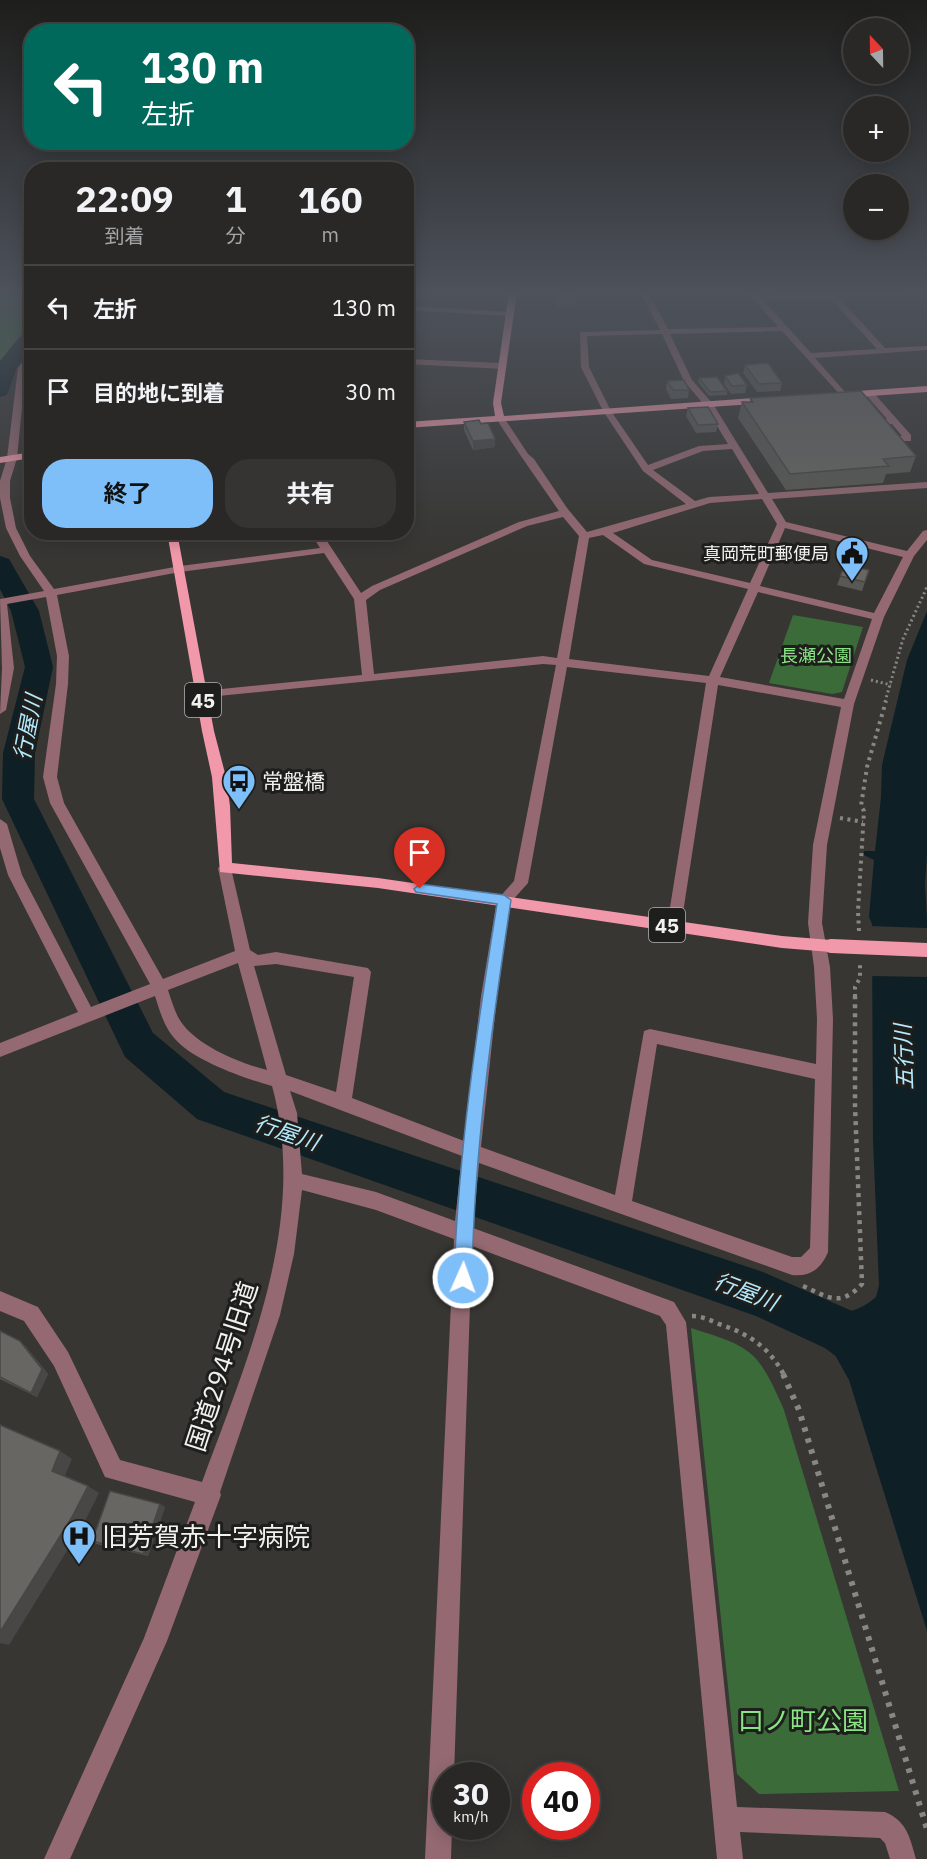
<!DOCTYPE html>
<html lang="ja">
<meta charset="utf-8">
<style>
:root{--surface:#292826;--page:#353432;--text:#f1f3f6;--muted:#a5a6a7;--line:#454443;--accent:#7ebef9}
body{margin:0;font-family:"IBM Plex Sans","Noto Sans JP",sans-serif;background:var(--page);color:var(--text);height:100vh;display:flex;flex-direction:column;font-size:22px;white-space:nowrap}
*{box-sizing:border-box;margin:0}
p{font-size:20px;color:var(--muted)}
.icon{flex:none;width:33px;height:33px;fill:none;stroke:currentColor;stroke-width:2;stroke-linecap:round;stroke-linejoin:round}
.map{position:relative;flex:1;overflow:hidden}
.side{position:absolute;left:24px;top:162px;width:390px;height:378px;display:flex;flex-direction:column;background:var(--surface);border-radius:24px;box-shadow:0 3px 15px #0003,0 0 0 2px var(--line)}
.side>*{flex:none}
.hud{position:absolute;left:24px;top:24px;width:390px;height:126px;border-radius:24px;box-shadow:0 3px 15px #0003,0 0 0 2px var(--line);background:#00695c;color:#fff;overflow:hidden}
.needle{width:39px;rotate:338deg}
.buttons{position:absolute;left:843px;top:18px;display:grid;gap:12px}
.buttons a{display:grid;place-items:center;width:66px;height:66px;border-radius:50%;background:var(--surface);box-shadow:0 3px 15px #0003,0 0 0 2px var(--line);font-size:30px}
.speed{position:absolute;left:432px;top:1762px;display:flex;gap:12px;font-size:30px;font-weight:700;text-align:center}
.speed>*{display:grid;place-content:center;width:78px;height:78px;border-radius:50%;background:var(--surface);box-shadow:0 3px 15px #0003,0 0 0 2px var(--line);line-height:1}
.speed small{font-size:15px;font-weight:400}
.speed .limit{border:9px solid #d22;background:#fff;color:#111}
.pin{position:absolute;display:grid;place-items:center;width:51px;height:51px;color:#fff;margin:-62px -26px;border-radius:50% 50% 50% 0;rotate:-45deg;box-shadow:0 0 6px #0007}
.pin .icon{rotate:45deg}
.me{position:absolute;width:66px;margin:-33px;rotate:2deg;stroke-linejoin:round;filter:drop-shadow(0 0 4px #0008)}
.turn{display:flex;align-items:center;gap:21px;height:126px;padding:0 18px;font-size:27px}
.turn .icon{width:78px;height:78px;stroke-width:2.5}
.turn b{display:block;font-size:42px;line-height:51px}
.eta{display:flex;justify-content:space-evenly;align-items:center;height:102px;text-align:center}
.eta b{font-size:36px;font-weight:700;line-height:42px}
.button{display:flex;gap:12px;margin-top:auto;padding:12px 18px}
.button a{flex:1;height:69px;border-radius:24px;background:var(--accent);color:#111;font-size:24px;font-weight:700;line-height:69px;text-align:center}
.button a+a{background:var(--page);color:var(--text)}
ul{padding:0;list-style:none}
li{display:flex;align-items:center;gap:18px;height:84px;padding:0 18px;border-top:2px solid var(--line)}
li div{flex:1}
li b{display:block;font-size:22px}
li em{font-style:normal}
.map>svg:first-child{display:block}
.green{fill:#3c6b3a}
.water{fill:#0e1f25}
.pier{fill:#373633}
.lines{fill:none;stroke-linecap:round;stroke-linejoin:round}
.river{fill:#0e1f25;fill-rule:evenodd}
.path-far4{stroke:#878784;stroke-width:2;stroke-dasharray:1.5 2;stroke-linecap:butt}
.path-far3{stroke:#878784;stroke-width:3;stroke-dasharray:2 3;stroke-linecap:butt}
.path-far2{stroke:#878784;stroke-width:4;stroke-dasharray:3 4.5;stroke-linecap:butt}
.path-far1{stroke:#878784;stroke-width:4.5;stroke-dasharray:4 5;stroke-linecap:butt}
.path{stroke:#878784;stroke-width:6;stroke-dasharray:4.5 7;stroke-linecap:butt}
.minor{fill:#946971;fill-rule:evenodd}
.major{fill:#f199ab;fill-rule:evenodd}
.major-bridge{stroke:#f199ab;stroke-width:14}
.wall{fill:#595854}
.shaded-wall{fill:#484745}
.building{fill:#676662;stroke:#484745;stroke-width:1.5}
.route{fill:#7ebef9;stroke:#527ca2;stroke-width:1.5}
.labels{text-anchor:middle;dominant-baseline:central;stroke-width:6;stroke-linejoin:round;paint-order:stroke}
.far-poi-label{font-size:18px;fill:#f1f1ee;stroke:#1e1e1c;text-anchor:end}
.far-park-label{font-size:18px;fill:#89e484;stroke:#1e1e1c}
.shield{fill:#1e1e1c;stroke:#b2b2af;stroke-width:1.5}
.shield-label{font-size:20px;font-weight:bold;fill:#f1f1ee}
.poi-label{font-size:21px;fill:#f1f1ee;stroke:#1e1e1c;text-anchor:start}
.water-label{font-size:22px;font-style:italic;fill:#b3eafe;stroke:#1e1e1c}
.near-street-label{font-size:26px;fill:#f1f1ee;stroke:#1e1e1c}
.near-poi-label{font-size:26px;fill:#f1f1ee;stroke:#1e1e1c;text-anchor:start}
.near-park-label{font-size:26px;fill:#89e484;stroke:#1e1e1c}
</style>
<div class="map">
<svg width="927" height="1859" viewBox="0 0 927 1859">
<rect width="100%" height="100%" fill="#373633"/>
<g class="green">
<polygon points="0,292 32,292 31,322 0,361"/>
<polygon points="793,615 863,627 842,692 832,694 769,683"/>
<path d="M 691,1328 C 752,1347 758,1350 784,1410 L 899,1791 L 759,1794 L 737,1774 Z"/>
</g>
<path class="water" d="M 927,611 L 927,854 L 925,884 L 927,921 L 927,1631 L 849,1380 L 835,1355 L 817,1340 L 823,1311 C 845,1316 859,1311 876,1297 L 879,1285 L 873,1140 L 872,924 L 869,917 L 874,860 L 864,855 L 864,851 L 875,851 L 881,797 L 882,765 L 907,660 Z"/>
<polygon class="pier" points="869,926 927,928 927,977 870,976"/>
<g class="lines">
<g class="river">
<polygon points="32,330 32,347 17,367 7,395 0,397 0,361 19,338"/>
<polygon points="0,556 9,559 39,611 53,667 35,753 34,799 153,1033 224,1092 763,1272 859,1314 880,1330 887,1347 880,1364 863,1371 846,1364 825,1348 756,1316 197,1119 125,1057 2,799 3,753 25,667 11,611 0,589"/>
</g>
<polyline class="path-far4" points="0,314 26,304 31,292"/>
<g class="path-far3">
<polyline points="871,680 891,685"/>
<polyline points="885,702 903,639 927,587"/>
</g>
<g class="path-far2">
<polyline points="840,818 863,822"/>
<polyline points="859,931 858,911 864,811 861,806 867,767 886,701"/>
<polyline points="855,997 855,987 860,978 860,962"/>
</g>
<g class="path-far1">
<path d="M 803,1286 C 828,1297 840,1308 862,1284 L 855,1106 L 855,996"/>
<path d="M 692,1316 C 701,1316 710,1320 719,1324 C 749,1334 769,1347 784,1375"/>
</g>
<polyline class="path" points="783,1374 799,1410 927,1829"/>
<g class="minor">
<path d="M 640,292 L 648,292 L 668,329 L 778,327 L 754,300 L 743,292 L 752,292 L 758,296 L 825,292 L 921,292 L 917,294 L 838,297 L 885,348 L 927,346 L 927,350 L 815,358 L 846,393 L 847,395 L 843,398 L 782,331 L 670,334 L 692,380 L 713,404 L 768,493 L 927,482 L 927,488 L 772,499 L 786,522 L 907,551 L 923,531 L 927,530 L 927,540 L 914,556 L 884,617 L 854,704 L 827,845 L 822,923 L 830,967 L 833,1019 L 828,1252 C 821,1269 810,1277 792,1275 L 479,1163 L 473,1228 L 674,1302 L 686,1322 L 737,1807 L 885,1812 C 907,1821 910,1838 916,1859 L 890,1859 L 885,1843 L 880,1838 L 740,1832 L 743,1859 L 717,1859 L 666,1325 L 660,1316 L 472,1246 L 454,1776 L 446,1776 L 446,1827 L 452,1827 L 451,1859 L 425,1859 L 454,1239 L 376,1210 L 302,1190 L 294,1254 L 280,1315 L 220,1492 L 221,1495 L 167,1641 L 70,1859 L 44,1859 L 144,1638 L 195,1502 L 105,1477 L 54,1366 L 24,1321 L 0,1311 L 0,1291 L 38,1307 L 68,1352 L 120,1460 L 202,1482 C 248,1357 309,1220 272,1086 C 246,1079 196,1061 178,1042 C 165,1030 160,1012 155,996 L 0,1057 L 0,1043 L 78,1012 L 8,875 L 0,848 L 0,819 L 7,824 L 22,875 L 91,1007 L 150,984 L 50,803 L 43,777 L 56,684 L 57,656 L 46,597 L 7,604 L 14,668 L 6,710 L 0,714 L 2,668 L 0,599 L 44,591 L 20,556 L 6,528 L 0,498 L 0,481 L 7,458 L 18,368 L 32,351 L 32,360 L 26,368 L 17,458 L 10,481 L 10,498 L 16,528 L 30,556 L 54,589 L 180,566 L 320,548 L 310,532 L 321,532 L 361,593 L 372,586 L 519,522 L 559,511 C 538,480 516,450 496,418 L 497,416 L 503,416 L 528,454 L 534,459 L 567,508 L 587,532 L 686,504 L 643,471 L 603,411 L 581,367 L 580,332 L 660,330 ZM 830,298 L 877,349 L 811,353 L 763,300 ZM 662,334 L 684,381 L 705,406 L 728,444 L 699,446 L 648,465 L 611,411 L 589,367 L 587,336 ZM 732,449 L 759,494 L 709,497 L 695,501 L 653,470 L 703,451 ZM 762,499 L 777,524 L 750,583 L 652,560 L 613,533 L 710,503 ZM 563,517 L 579,536 L 557,658 L 543,656 L 374,674 L 366,600 L 380,590 L 527,526 ZM 785,528 L 903,557 L 874,613 L 760,586 ZM 603,535 L 644,564 L 748,589 L 709,676 L 569,659 L 589,538 ZM 324,553 L 354,599 L 362,675 L 202,691 L 196,695 L 198,698 L 543,664 L 556,665 L 514,881 L 497,900 L 481,996 L 464,1141 L 352,1098 L 371,972 L 368,968 L 276,952 L 258,955 L 250,950 L 230,864 L 225,863 L 218,868 L 235,951 L 163,979 L 64,803 L 57,777 L 68,684 L 69,656 L 57,595 L 180,572 ZM 758,592 L 872,619 L 844,699 L 720,677 ZM 567,667 L 706,683 L 667,926 L 669,930 L 679,930 L 681,926 L 718,685 L 841,707 L 813,845 L 808,923 L 814,967 L 817,1019 L 816,1064 L 650,1029 L 644,1031 L 615,1195 L 481,1147 L 497,996 L 511,902 L 528,883 ZM 238,963 L 267,1070 C 239,1063 192,1044 178,1017 C 174,1009 171,999 168,990 ZM 276,964 L 354,977 L 336,1092 L 286,1075 L 254,966 ZM 657,1044 L 815,1079 L 810,1248 L 801,1257 L 792,1257 L 632,1201 ZM 290,1091 L 462,1156 L 455,1221 L 376,1192 L 302,1174 L 297,1113 Z"/>
<polygon points="406,306 510,312 514,314 510,316 406,310"/>
<polygon points="406,359 503,363 507,366 503,369 406,364"/>
<path d="M 866,391 L 872,391 L 911,435 L 911,441 L 890,441 L 875,423 L 887,419 L 866,395 ZM 892,424 L 902,436 L 896,436 L 886,425 Z"/>
</g>
<g class="major">
<polygon points="509,292 517,292 501,403 504,416 769,397 773,400 769,403 406,428 406,422 495,416 493,403"/>
<polygon points="927,386 927,392 843,398 839,395 843,392"/>
<polygon points="32,452 32,458 0,463 0,457"/>
<polygon points="167,532 177,532 214,731 226,777 230,806 232,863 378,878 782,936 831,940 836,942 839,946 836,950 831,952 782,948 378,888 220,872 212,777 202,731"/>
</g>
<polyline class="major-bridge" points="831,946 927,950"/>
</g>
<g class="wall">
<polygon points="556,292 577,300 577,307 555,307"/>
<polygon points="745,365 782,383 780,391 757,392 743,373"/>
<polygon points="725,376 747,385 745,393 731,394 724,384"/>
<polygon points="699,378 727,391 727,395 709,396 698,382"/>
<polygon points="667,381 689,390 688,398 671,399 666,389"/>
<polygon points="750,398 916,456 910,472 886,474 883,483 786,490 738,418 742,402 750,402"/>
<polygon points="688,408 718,424 716,432 696,433 686,416"/>
<polygon points="464,422 481,424 495,439 495,447 473,450 464,430"/>
<polygon points="845,565 869,570 862,591 837,585"/>
<polygon points="0,1331 20,1341 26,1347 48,1374 37,1397 0,1379"/>
<polygon points="165,1507 148,1556 97,1544 92,1541"/>
</g>
<g class="shaded-wall">
<polygon points="495,439 495,447 473,450 473,441"/>
<polygon points="20,1341 26,1347 48,1374 37,1397 31,1393"/>
<polygon points="60,1451 72,1459 64,1478 52,1471"/>
<polygon points="88,1486 99,1493 84,1523 9,1645 0,1643 0,1632"/>
<polygon points="160,1504 165,1507 148,1556 143,1554"/>
</g>
<g class="building">
<polygon points="556,292 577,292 577,300 555,299"/>
<polygon points="768,363 782,383 759,384 745,365"/>
<polygon points="738,373 747,385 732,386 725,376"/>
<polygon points="717,377 727,391 710,392 699,378"/>
<polygon points="684,380 689,390 673,390 667,381"/>
<polygon points="861,391 916,456 883,459 889,466 790,474 742,402 753,402 750,398"/>
<polygon points="708,407 718,424 698,425 688,408"/>
<polygon points="479,420 481,424 488,423 495,439 473,441 464,422"/>
<polygon points="845,565 869,570 865,582 840,576"/>
<polygon points="0,1331 20,1341 42,1369 31,1393 0,1377"/>
<polygon points="0,1425 60,1451 52,1471 88,1486 72,1517 0,1632"/>
<polygon points="110,1491 160,1504 143,1554 92,1541"/>
</g>
<linearGradient id="sky" x2="0" y2="1"><stop stop-color="#1e1e1c"/><stop offset="0.53" stop-color="#4d525b"/><stop offset="1" stop-color="#4d525b" stop-opacity="0"/></linearGradient>
<rect width="927" height="552" fill="url(#sky)"/>
<path class="route" d="M 420,884 L 504,895 L 511,900 C 492,1026 474,1152 472,1278 L 469,1285 L 463,1287 L 457,1285 L 454,1278 C 458,1153 477,1028 497,904 L 416,892 L 414,889 Z"/>
<defs>
<symbol id="civic-pin" viewBox="-11 -11 22 30"><path d="M0 17L-7.5 6A9.5 9.5 0 1 1 7.5 6Z" fill="#7ebef9" stroke="#1e1e1c"/><path d="M-.6-6.5H3V-4.5H.6V-3L4-1V1h2V6H-6V1h2V-1L-.6-3ZM-1.2 2.5V6h2.4V2.5Z" fill="#111"/></symbol>
<symbol id="bus-pin" viewBox="-11 -11 22 30"><path d="M0 17L-7.5 6A9.5 9.5 0 1 1 7.5 6Z" fill="#7ebef9" stroke="#1e1e1c"/><path d="M-5-6H5V4H4V6H2V4H-2V6H-4V4H-5ZM-3.5-4V0h7V-4ZM-3.5 1.2v1.5H-2V1.2ZM2 1.2v1.5H3.5V1.2Z" fill="#111"/></symbol>
<symbol id="hospital-pin" viewBox="-11 -11 22 30"><path d="M0 17L-7.5 6A9.5 9.5 0 1 1 7.5 6Z" fill="#7ebef9" stroke="#1e1e1c"/><path d="M-5-5h3v3.5h4V-5h3V5h-3V1.5h-4V5h-3Z" fill="#111"/></symbol>
</defs>
<g fill-rule="evenodd">
<use href="#civic-pin" x="833" y="534" width="38" height="52"/>
<use href="#bus-pin" x="220" y="762" width="38" height="52"/>
<use href="#hospital-pin" x="60" y="1517" width="38" height="52"/>
</g>
<g class="labels">
<g class="far-poi-label">
<text x="829" y="553">真岡荒町郵便局</text>
</g>
<g class="far-park-label">
<text x="816" y="655">長瀬公園</text>
</g>
<g class="shield">
<rect x="185" y="683" width="36" height="34" rx="4.5"/>
<rect x="649" y="908" width="36" height="34" rx="4.5"/>
</g>
<g class="shield-label">
<text x="203" y="700">45</text>
<text x="667" y="925">45</text>
</g>
<g class="poi-label">
<text x="262" y="781">常盤橋</text>
</g>
<g class="water-label">
<text transform="translate(27 727) rotate(-79)">行屋川</text>
<text transform="translate(903 1057) rotate(-92)">五行川</text>
<text transform="translate(287 1132) rotate(19)">行屋川</text>
<text transform="translate(746 1291) rotate(21)">行屋川</text>
</g>
<g class="near-street-label">
<text transform="translate(221 1366) rotate(-72)">国道294号旧道</text>
</g>
<g class="near-poi-label">
<text x="102" y="1536">旧芳賀赤十字病院</text>
</g>
<g class="near-park-label">
<text x="803" y="1720">口ノ町公園</text>
</g>
</g>
</svg>
<div class="buttons">
<a><svg class="needle" viewBox="-14 -14 28 28"><path d="M0-13l5 13h-10z" fill="#e53935"/><path d="M0 13l5-13h-10z" fill="#a5a6a7"/></svg></a>
<a>+</a>
<a>−</a>
</div>
<div class="speed"><div>30<small>km/h</small></div><div class="limit">40</div></div>
<div class="pin" style="left:420px;top:889px;background:#d93025"><svg class="icon" aria-label="arrive" viewBox="0 0 24 24"><path d="M6 21V4h12l-3 4 3 4H6"/></svg></div>
<svg class="me" style="left:463px;top:1278px" viewBox="-20 -20 40 40"><circle r="17" fill="#7ebef9" stroke="#fff" stroke-width="3"/><path d="M0-11L8 9 0 5-8 9z" fill="#fff"/></svg>
<div class="hud">
<div class="turn"><svg class="icon" aria-label="left" viewBox="0 0 24 24"><path d="M17 20v-9H6M10 6l-5 5 5 5"/></svg><div><b>130 m</b>左折</div></div>
</div>
<section class="side">
<div class="eta">
<div><b>22:09</b><p>到着</p></div>
<div><b>1</b><p>分</p></div>
<div><b>160</b><p>m</p></div>
</div>
<ul>
<li><svg class="icon" aria-label="left" viewBox="0 0 24 24"><path d="M17 20v-9H6M10 6l-5 5 5 5"/></svg><div><b>左折</b></div><em>130 m</em></li>
<li><svg class="icon" aria-label="arrive" viewBox="0 0 24 24"><path d="M6 21V4h12l-3 4 3 4H6"/></svg><div><b>目的地に到着</b></div><em>30 m</em></li>
</ul>
<div class="button"><a>終了</a><a>共有</a></div>
</section>
</div>
